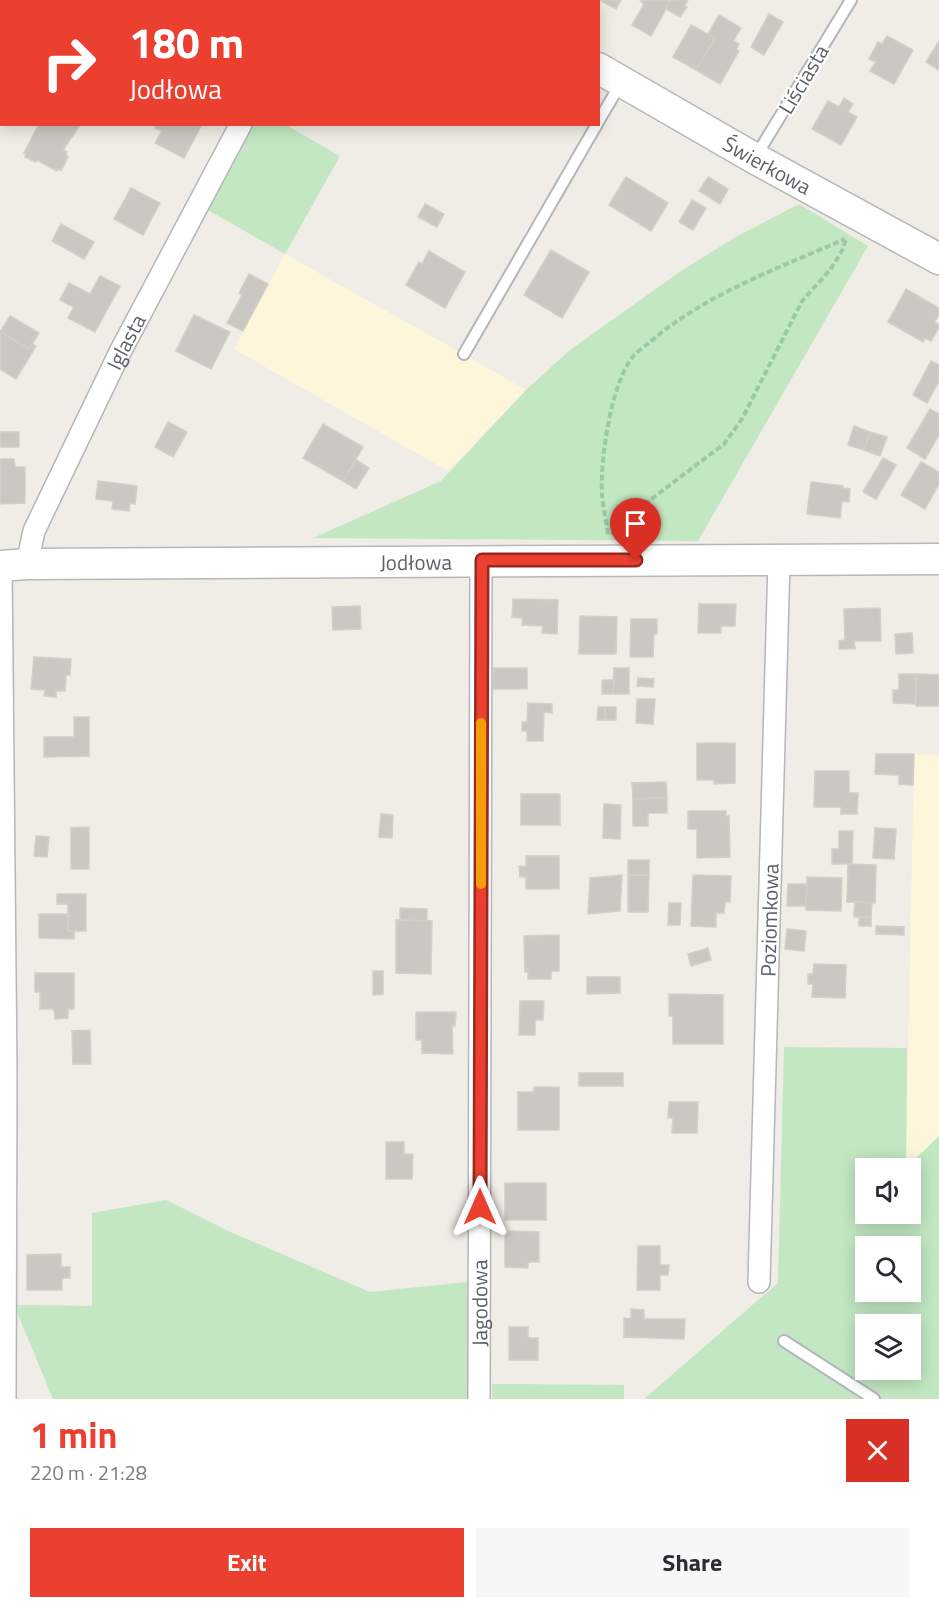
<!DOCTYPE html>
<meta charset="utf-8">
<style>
:root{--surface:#fff;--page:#f7f7f7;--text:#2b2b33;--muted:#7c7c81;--accent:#eb3f2f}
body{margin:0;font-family:"Titillium Web",sans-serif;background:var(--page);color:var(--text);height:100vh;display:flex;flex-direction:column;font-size:22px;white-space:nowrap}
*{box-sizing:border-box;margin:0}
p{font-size:20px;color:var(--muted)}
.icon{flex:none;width:33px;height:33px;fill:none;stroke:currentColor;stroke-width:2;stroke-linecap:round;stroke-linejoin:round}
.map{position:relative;height:1399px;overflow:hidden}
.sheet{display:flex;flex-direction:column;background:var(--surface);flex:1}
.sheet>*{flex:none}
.top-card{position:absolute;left:0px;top:0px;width:600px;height:126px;box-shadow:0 3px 15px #0003;background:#eb3f2f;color:#fff;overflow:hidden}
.tools{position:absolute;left:855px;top:1158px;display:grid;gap:12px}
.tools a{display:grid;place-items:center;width:66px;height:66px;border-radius:0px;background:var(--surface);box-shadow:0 3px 15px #0003;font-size:30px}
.pin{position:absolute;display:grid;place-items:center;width:51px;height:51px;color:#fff;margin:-62px -26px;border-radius:50% 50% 50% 0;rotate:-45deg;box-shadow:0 0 6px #0007}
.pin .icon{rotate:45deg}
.me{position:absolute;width:66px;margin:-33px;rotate:0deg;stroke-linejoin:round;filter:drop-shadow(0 0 4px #0008)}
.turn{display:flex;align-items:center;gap:21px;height:126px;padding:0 30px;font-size:27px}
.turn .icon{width:78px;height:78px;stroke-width:2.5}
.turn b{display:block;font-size:42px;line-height:51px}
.round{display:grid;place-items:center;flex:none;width:63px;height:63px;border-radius:0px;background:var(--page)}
.overview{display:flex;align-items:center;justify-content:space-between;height:102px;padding:0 30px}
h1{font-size:36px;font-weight:700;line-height:45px;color:var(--accent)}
.cta{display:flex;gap:12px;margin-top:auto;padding:12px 30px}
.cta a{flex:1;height:69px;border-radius:0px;background:var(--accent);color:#fff;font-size:24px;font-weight:700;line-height:69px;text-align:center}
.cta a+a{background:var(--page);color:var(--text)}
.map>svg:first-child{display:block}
.commercial{fill:#fef6db}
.green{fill:#c2e7c2;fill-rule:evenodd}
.building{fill:#cac8c2;stroke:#d4cfc3;stroke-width:1.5}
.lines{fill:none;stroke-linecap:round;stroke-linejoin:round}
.lane-casing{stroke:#b3b6ba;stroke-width:14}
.street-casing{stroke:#b3b6ba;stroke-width:24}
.secondary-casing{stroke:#b4b8bd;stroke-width:33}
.path{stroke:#9ac8a8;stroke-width:4;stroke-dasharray:6 3;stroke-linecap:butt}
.lane{stroke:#fff;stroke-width:10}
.street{stroke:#fff;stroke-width:21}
.secondary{stroke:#fff;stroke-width:30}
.route-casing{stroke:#99291f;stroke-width:15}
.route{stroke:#eb3f2f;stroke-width:10}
.slow{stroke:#f59e0b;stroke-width:10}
.labels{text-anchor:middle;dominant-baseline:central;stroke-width:4.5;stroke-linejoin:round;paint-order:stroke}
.street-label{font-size:21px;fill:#5d6166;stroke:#fff}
</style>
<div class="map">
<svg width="939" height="1399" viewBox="0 0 939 1399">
<rect width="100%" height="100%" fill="#efede5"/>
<g class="commercial">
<polygon points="285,254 472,359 526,390 448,471 234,349"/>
<polygon points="914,754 939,755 939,1136 906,1168"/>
</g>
<g class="green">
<polygon points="253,125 286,125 340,156 285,254 208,210"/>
<polygon points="799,204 868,246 698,541 313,538 441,481 526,390 570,350 681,271 734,238"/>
<path d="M 784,1047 L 907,1048 L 906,1168 L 939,1136 L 939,1399 L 644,1399 L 778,1283 ZM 866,1168 L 910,1168 L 910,1214 L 866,1214 ZM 866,1246 L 910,1246 L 910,1292 L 866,1292 ZM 866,1324 L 910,1324 L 910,1370 L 866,1370 Z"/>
<polygon points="166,1200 226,1230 370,1292 468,1282 471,1399 53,1399 14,1305 92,1306 92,1213"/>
<polygon points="492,1384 624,1385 624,1399 492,1399"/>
</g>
<g class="building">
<polygon points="600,0 621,0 616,9"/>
<polygon points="640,0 671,0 651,36 632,25 644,4"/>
<polygon points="671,0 688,0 684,6 687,7 680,17 666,9"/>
<polygon points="769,14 783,22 764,55 751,47"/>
<polygon points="719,15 741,28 733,41 739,44 736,49 739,51 720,84 696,70 715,38 708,34"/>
<polygon points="691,25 715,38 696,70 673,57"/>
<polygon points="887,36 913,50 894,84 870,71 876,62 869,59 878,42 882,44"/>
<polygon points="939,41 939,70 926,62"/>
<polygon points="844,98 853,104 848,112 857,117 841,145 812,129 828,101 839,107"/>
<polygon points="39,124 80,125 63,150 67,152 66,155 68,157 61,171 58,169 57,171 37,160 36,162 25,157 26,154 24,153"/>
<polygon points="157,124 197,124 201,126 184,158 155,143 162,131 155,128"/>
<polygon points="626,177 668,203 651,231 609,205"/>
<polygon points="708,177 728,189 720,204 699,191"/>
<polygon points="131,188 160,203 143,235 114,219"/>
<polygon points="692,200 706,208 693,230 679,222"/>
<polygon points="425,204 444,214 437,227 418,217"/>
<polygon points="61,224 94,242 84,259 52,241"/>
<polygon points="551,250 589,272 562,318 524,295"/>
<polygon points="429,251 465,272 445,308 406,285 419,262 422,264"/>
<polygon points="249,274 268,284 243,331 227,323 242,295 239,293"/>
<polygon points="100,276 120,286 95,332 68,318 74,307 60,300 69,283 90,294"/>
<polygon points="906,289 939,308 939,314 934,322 939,325 939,327 931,341 925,338 923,342 888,322"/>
<polygon points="194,315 230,332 211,369 176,351"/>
<polygon points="10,316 39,333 29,349 0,332"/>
<polygon points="0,332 29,349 32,344 36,346 16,379 0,369"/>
<polygon points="931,361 939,365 939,381 927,403 913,395"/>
<polygon points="930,409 939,414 939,435 925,459 907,448"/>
<polygon points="168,422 187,432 173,457 155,447"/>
<polygon points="323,424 363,447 343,481 303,458"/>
<polygon points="854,426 870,432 864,450 848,445"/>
<rect x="0" y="432" width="19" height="15"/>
<polygon points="870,432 887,437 880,456 864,450"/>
<polygon points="883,458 896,465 876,499 863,492"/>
<polygon points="0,459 14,459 15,467 25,467 25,503 0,504"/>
<polygon points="356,460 369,468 356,489 343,481"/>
<polygon points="921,462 939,472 939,484 925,509 901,495"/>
<polygon points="98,481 137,486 135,504 130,503 129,511 112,509 113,501 96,499"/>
<polygon points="811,482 843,486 843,488 850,489 849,502 842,501 840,518 807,514"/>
<polygon points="513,599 558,600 557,634 542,633 543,626 522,625 523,618 512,617"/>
<polygon points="699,604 736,604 735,626 721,626 721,633 698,633"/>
<polygon points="360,606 361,629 333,630 332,607"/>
<polygon points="880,608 881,641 854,641 855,649 839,649 839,641 845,640 844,609"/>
<polygon points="580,616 617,617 616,654 579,654"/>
<polygon points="631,619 657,619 657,634 654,634 653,657 630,657"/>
<polygon points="912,633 913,653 896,654 895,634"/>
<polygon points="34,657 71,659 70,675 66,675 65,691 56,691 56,697 44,696 45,690 31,689"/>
<polygon points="494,668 527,668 527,689 493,689"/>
<polygon points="614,668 629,668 629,694 613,694"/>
<polygon points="899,674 916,674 915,704 893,703 893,690 899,690"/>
<polygon points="917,674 939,675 939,706 916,706"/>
<polygon points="638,678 654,679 653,687 637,686"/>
<polygon points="602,680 614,680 613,694 602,694"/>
<polygon points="637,699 655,699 653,724 636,723"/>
<polygon points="528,703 552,704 552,713 544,712 543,741 527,741 527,731 522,731 522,722 527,722"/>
<polygon points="598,707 605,707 605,720 597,720"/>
<rect x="605" y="707" width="11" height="13"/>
<polygon points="74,717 89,717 89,756 44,757 44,737 74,737"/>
<polygon points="697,743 735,743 735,783 714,784 714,780 697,780"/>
<polygon points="876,754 914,754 913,785 899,784 899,775 875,774"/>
<polygon points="815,771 849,771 849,793 858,793 857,814 841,814 841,807 814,807"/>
<polygon points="666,782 667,798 633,799 632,783"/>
<rect x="521" y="794" width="39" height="31"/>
<polygon points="667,798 667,813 648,813 648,826 633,826 633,799"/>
<polygon points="604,804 621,805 620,839 603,838"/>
<polygon points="688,811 726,811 726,816 729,816 730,857 697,858 697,829 688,829"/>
<polygon points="381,814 393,815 392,838 379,837"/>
<polygon points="89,827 89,869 71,869 71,828"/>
<polygon points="875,828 896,829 894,859 873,858"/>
<polygon points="839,831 853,831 852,864 832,864 832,849 839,849"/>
<polygon points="36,836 49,837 47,857 34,856"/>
<polygon points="526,856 559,856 559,889 526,889 526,877 520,877 519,866 526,867"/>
<rect x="628" y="860" width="21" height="15"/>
<polygon points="848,864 876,865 875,903 847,902"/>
<polygon points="622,875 620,911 588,914 590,878"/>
<polygon points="628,875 649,875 648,912 628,912"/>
<polygon points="693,875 731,876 730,902 725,902 724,913 716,913 716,927 691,926"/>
<polygon points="807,877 842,878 841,911 806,910"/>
<polygon points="788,884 807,884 806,906 787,906"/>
<polygon points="57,894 86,894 86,931 68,931 68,904 57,904"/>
<polygon points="855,902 872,903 871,917 854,917"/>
<polygon points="669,903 681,903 680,925 668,925"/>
<polygon points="400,908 427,909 427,921 400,920"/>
<polygon points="39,914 68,914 68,931 74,931 74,939 39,938"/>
<rect x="859" y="917" width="12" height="9"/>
<polygon points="396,920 432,921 431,974 396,973"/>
<polygon points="876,926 904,927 904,935 876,934"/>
<polygon points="787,929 806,931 804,951 785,949"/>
<polygon points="559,935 559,971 551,971 551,979 528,979 528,972 525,972 524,936"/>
<polygon points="708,948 711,960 691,966 688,954"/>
<polygon points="814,964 846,965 845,998 812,997 813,984 808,984 808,974 813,974"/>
<polygon points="373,971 383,971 383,994 373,995"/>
<polygon points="35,973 74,973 74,1009 68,1009 68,1018 55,1019 54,1009 40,1009 40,992 35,992"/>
<polygon points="587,977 620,977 620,993 587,994"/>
<polygon points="669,994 723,995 723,1044 673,1044 673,1016 669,1016"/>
<polygon points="520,1001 544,1001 543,1020 535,1020 535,1035 519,1035"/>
<polygon points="416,1012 456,1012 455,1026 452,1026 453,1054 422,1053 422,1040 416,1040"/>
<polygon points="90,1030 91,1064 73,1064 72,1031"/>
<rect x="579" y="1073" width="44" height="13"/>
<polygon points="534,1087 559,1087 559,1130 518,1130 518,1092 534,1092"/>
<polygon points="669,1102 698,1102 697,1133 672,1133 673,1118 668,1118"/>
<polygon points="386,1142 404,1142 404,1154 413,1154 412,1179 386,1179"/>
<rect x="505" y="1183" width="41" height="37"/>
<polygon points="505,1231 539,1232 539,1262 528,1262 528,1268 505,1267"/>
<polygon points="638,1246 660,1246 660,1265 669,1265 668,1275 660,1275 660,1290 637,1290"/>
<polygon points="61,1254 61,1267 70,1267 70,1278 62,1278 62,1290 27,1290 27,1255"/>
<polygon points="631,1309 644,1310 644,1319 685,1319 684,1339 624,1337 624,1318 631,1319"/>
<polygon points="509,1327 528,1327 528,1338 538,1338 538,1360 509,1360"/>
</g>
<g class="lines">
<defs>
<g id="lane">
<polyline points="598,122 621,83"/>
<polyline points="756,156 851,0"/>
<polyline points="464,354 597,124"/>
<polyline points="784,1341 874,1399"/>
</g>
<g id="street">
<polyline points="307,2 307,0"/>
<path id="s1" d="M 27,564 L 34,531 L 120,352 L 241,124"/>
<polyline points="1,566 6,1073 5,1399"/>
<path id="s2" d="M 759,1282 L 779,560"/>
<path id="s3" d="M 479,1399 L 481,560"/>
</g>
<g id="secondary">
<polyline points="481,0 483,2"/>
<path id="s4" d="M 598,68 L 754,158 L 939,259"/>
<path id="s5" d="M 0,566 L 27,564 L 939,559"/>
</g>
</defs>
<use href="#lane" class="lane-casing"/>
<use href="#street" class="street-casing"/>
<use href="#secondary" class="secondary-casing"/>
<g class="path">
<polyline points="517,0 519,2"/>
<path d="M 608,534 C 606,521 603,507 602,494 C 600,459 611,385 632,358 C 636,352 644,347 649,343 C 705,294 779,268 845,239"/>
<polyline points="612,535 621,522 724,444 742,419 802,301 830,270 842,251 846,239"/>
</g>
<use href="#lane" class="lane"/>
<use href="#street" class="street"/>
<use href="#secondary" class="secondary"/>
</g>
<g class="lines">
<defs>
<polyline id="route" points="480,1207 482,560 636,560"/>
</defs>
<use href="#route" class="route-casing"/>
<use href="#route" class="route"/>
<polyline class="slow" points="481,884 481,723"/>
</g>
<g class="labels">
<g class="street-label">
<text transform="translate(803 79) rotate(-59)">Liściasta</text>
<text stroke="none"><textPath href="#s4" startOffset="195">Świerkowa</textPath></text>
<text stroke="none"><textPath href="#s1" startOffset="244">Iglasta</textPath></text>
<text stroke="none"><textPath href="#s5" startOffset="416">Jodłowa</textPath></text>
<text stroke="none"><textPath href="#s2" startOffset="362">Poziomkowa</textPath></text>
<text stroke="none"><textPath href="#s3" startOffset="96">Jagodowa</textPath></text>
</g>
</g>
</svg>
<div class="tools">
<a><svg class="icon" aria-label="sound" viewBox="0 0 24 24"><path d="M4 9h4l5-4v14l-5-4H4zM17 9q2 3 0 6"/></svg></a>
<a><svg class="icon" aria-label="search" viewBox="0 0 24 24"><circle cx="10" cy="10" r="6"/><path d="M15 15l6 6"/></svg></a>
<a><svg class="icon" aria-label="layers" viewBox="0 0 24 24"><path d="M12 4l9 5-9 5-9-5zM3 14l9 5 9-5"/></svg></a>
</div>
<div class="pin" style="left:636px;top:560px;background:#d93025"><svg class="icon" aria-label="arrive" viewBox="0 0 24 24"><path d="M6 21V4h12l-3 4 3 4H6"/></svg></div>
<svg class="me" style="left:480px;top:1207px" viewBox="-20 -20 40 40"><path d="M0-17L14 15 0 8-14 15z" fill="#eb3f2f" stroke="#fff" stroke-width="4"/></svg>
<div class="top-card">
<div class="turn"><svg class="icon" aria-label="right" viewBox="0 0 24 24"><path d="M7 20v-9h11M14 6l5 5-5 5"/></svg><div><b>180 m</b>Jodłowa</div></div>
</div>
</div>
<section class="sheet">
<div class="overview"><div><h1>1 min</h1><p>220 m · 21:28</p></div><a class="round" style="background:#d93025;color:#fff"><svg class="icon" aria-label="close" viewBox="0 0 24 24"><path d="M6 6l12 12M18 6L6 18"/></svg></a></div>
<div class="cta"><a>Exit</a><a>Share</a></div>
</section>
